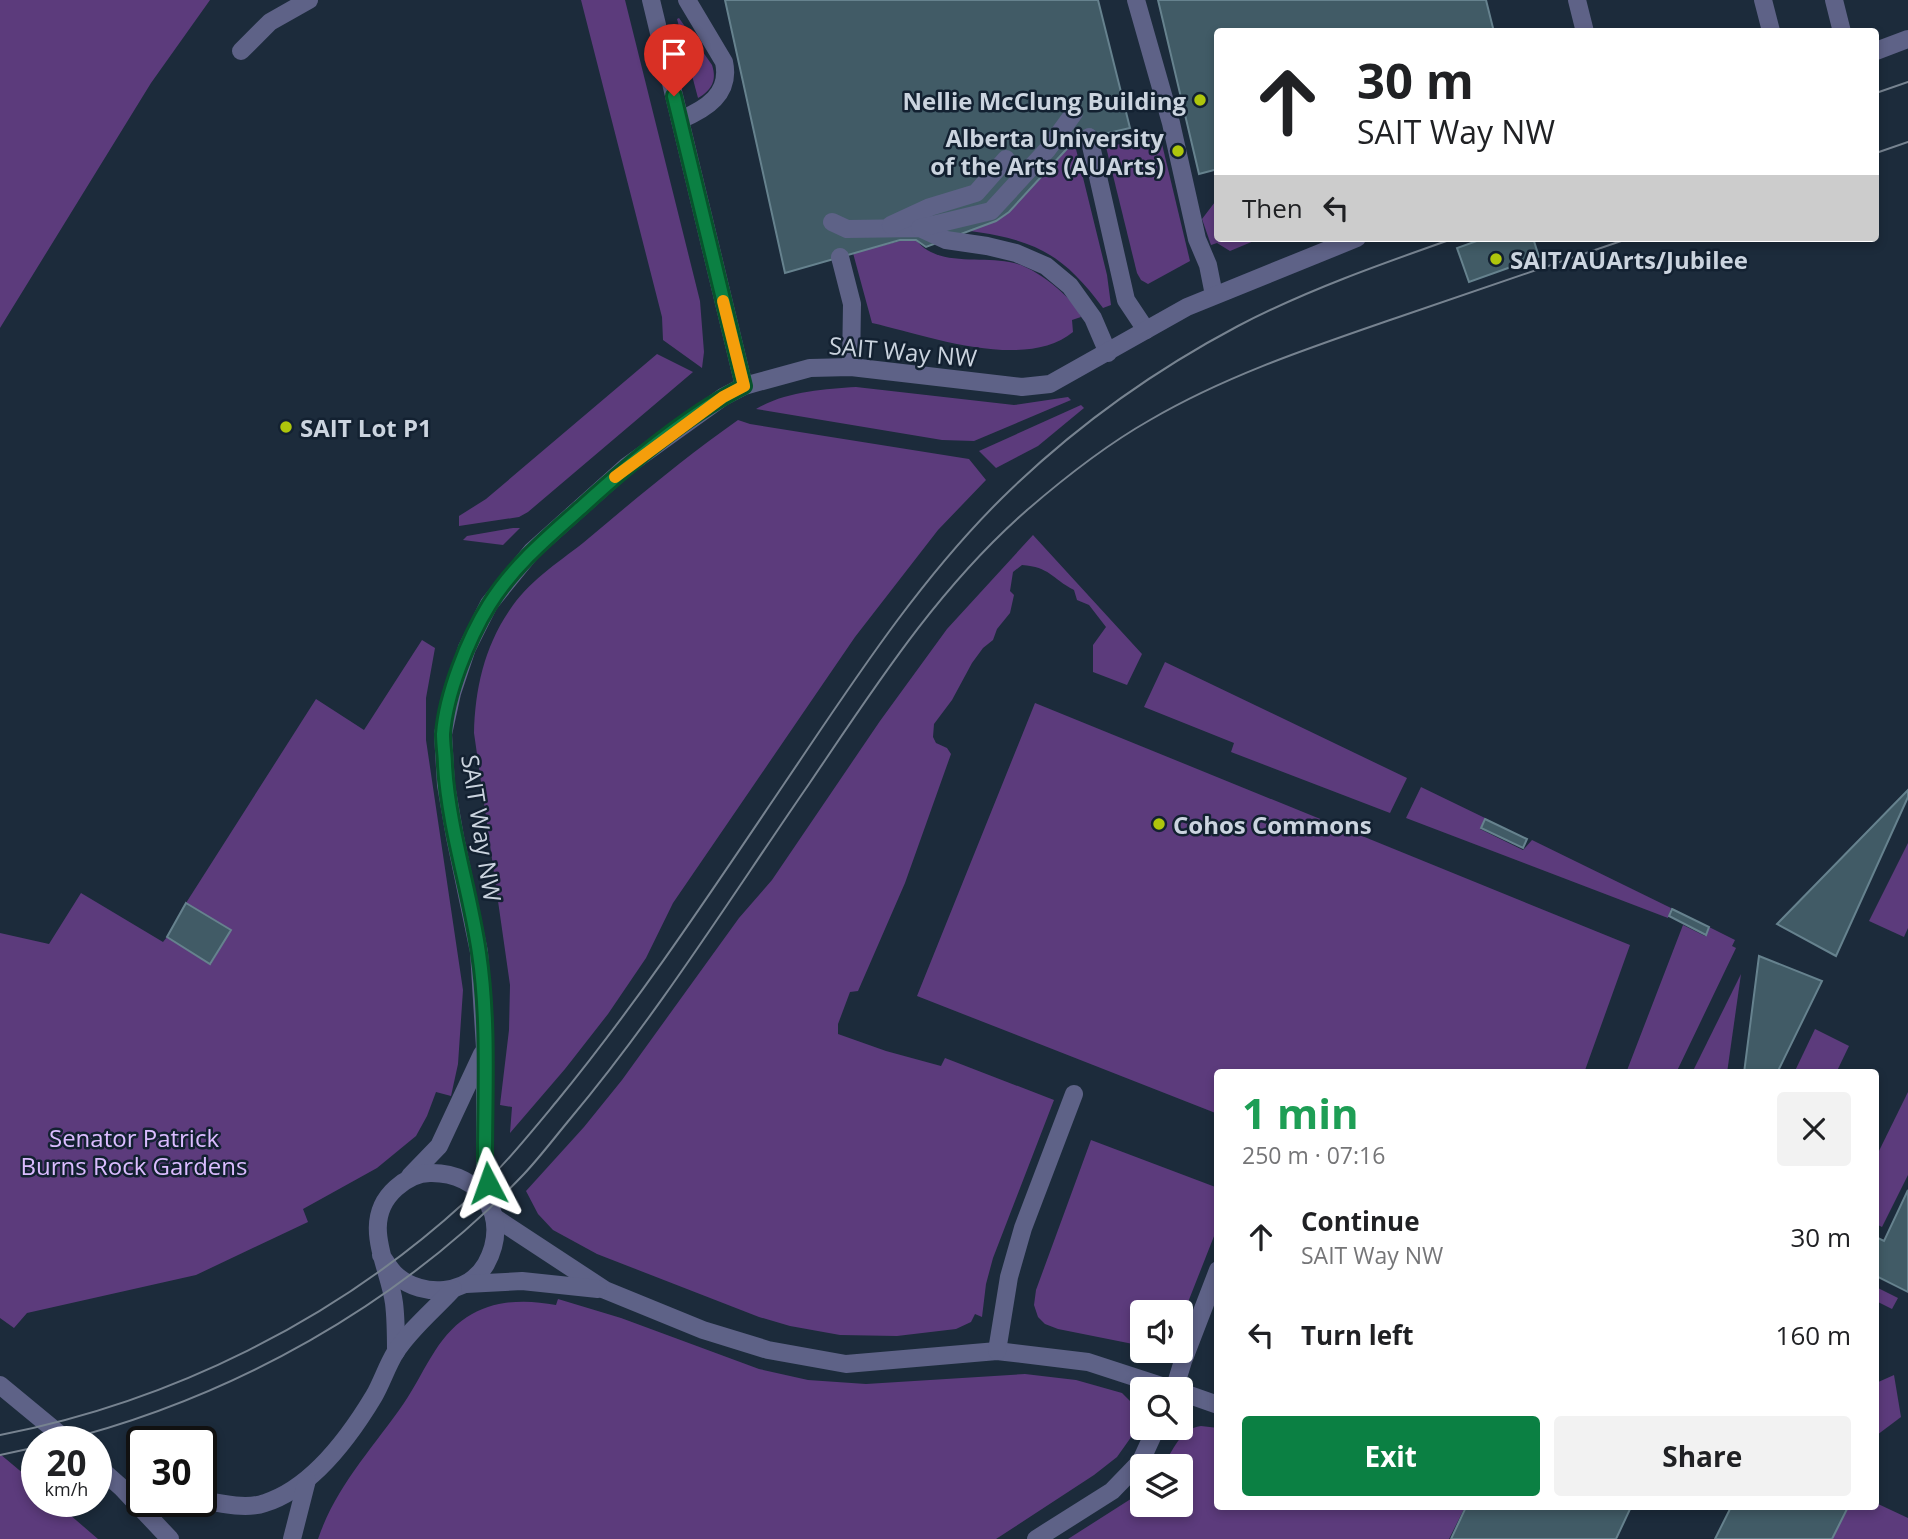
<!DOCTYPE html>
<meta charset="utf-8">
<style>
:root{--surface:#fff;--page:#f2f2f2;--text:#202124;--muted:#757577;--accent:#0b8043}
body{margin:0;font-family:"Open Sans",sans-serif;background:var(--page);color:var(--text);height:100vh;display:flex;flex-direction:column;font-size:26px;white-space:nowrap}
*{box-sizing:border-box;margin:0}
p{font-size:23px;color:var(--muted)}
.icon{flex:none;width:38px;height:38px;fill:none;stroke:currentColor;stroke-width:2;stroke-linecap:round;stroke-linejoin:round}
.map{position:relative;flex:1;overflow:hidden}
.side{position:absolute;left:1214px;top:1069px;width:665px;height:441px;display:flex;flex-direction:column;background:var(--surface);border-radius:7px;box-shadow:0 4px 10px #0003}
.side>*{flex:none}
.top-card{position:absolute;left:1214px;top:28px;width:665px;height:214px;border-radius:7px;box-shadow:0 4px 10px #0003;background:#fff;color:var(--text);overflow:hidden}
.controls{position:absolute;left:1130px;top:1300px;display:grid;gap:14px}
.controls a{display:grid;place-items:center;width:63px;height:63px;border-radius:7px;background:var(--surface);box-shadow:0 4px 10px #0003;font-size:35px}
.speed{position:absolute;left:21px;top:1426px;display:flex;gap:14px;font-size:35px;font-weight:700;text-align:center}
.speed>*{display:grid;place-content:center;width:91px;height:91px;border-radius:50%;background:var(--surface);box-shadow:0 4px 10px #0003;line-height:1}
.speed small{font-size:18px;font-weight:400}
.speed .limit{border:4px solid #111;border-radius:10px;background:#fff;color:#111}
.pin{position:absolute;display:grid;place-items:center;width:60px;height:60px;color:#fff;margin:-72px -30px;border-radius:50% 50% 50% 0;rotate:-45deg;box-shadow:0 0 7px #0007}
.pin .icon{rotate:45deg}
.me{position:absolute;width:77px;margin:-38px;rotate:356deg;stroke-linejoin:round;filter:drop-shadow(0 0 5px #0008)}
.turn{display:flex;align-items:center;gap:24px;height:147px;padding:0 28px;font-size:32px}
.turn .icon{width:91px;height:91px;stroke-width:2.5}
.turn b{display:block;font-size:49px;line-height:60px}
.then{display:flex;align-items:center;height:66px;padding:0 28px;background:#0003;gap:14px;font-size:26px}
.round{display:grid;place-items:center;flex:none;width:74px;height:74px;border-radius:7px;background:var(--page)}
.head{display:flex;align-items:center;justify-content:space-between;height:119px;padding:0 28px}
h1{font-size:42px;font-weight:700;line-height:52px;color:#1e9e55}
.action{display:flex;gap:14px;margin-top:auto;padding:14px 28px}
.action a{flex:1;height:80px;border-radius:7px;background:var(--accent);color:#fff;font-size:28px;font-weight:700;line-height:80px;text-align:center}
.action a+a{background:var(--page);color:var(--text)}
ul{padding:0;list-style:none}
li{display:flex;align-items:center;gap:21px;height:98px;padding:0 28px}
li div{flex:1}
li b{display:block;font-size:26px}
li em{font-style:normal}
.map>svg:first-child{display:block}
.green{fill:#5c3b7c}
.building{fill:#415b66;stroke:#66828e;stroke-width:2}
.lines{fill:none;stroke-linecap:round;stroke-linejoin:round}
.minor{stroke:#5e6287;stroke-width:18}
.tram{stroke:#778390;stroke-width:2}
.route-casing{stroke:#07532c;stroke-width:18}
.route{stroke:#0b8043;stroke-width:12}
.slow{stroke:#f59e0b;stroke-width:12}
.poi-dot{fill:#aec60c;stroke:#132131;stroke-width:2.5}
.labels{text-anchor:middle;dominant-baseline:central;stroke-width:5;stroke-linejoin:round;paint-order:stroke}
.poi-label{font-size:24px;font-weight:bold;fill:#cbd4df;stroke:#132131;text-anchor:start}
.street-label{font-size:24px;fill:#cbd4df;stroke:#132131}
.park-label{font-size:24px;fill:#dbbcff;stroke:#132131}
</style>
<div class="map">
<svg width="1908" height="1539" viewBox="0 0 1908 1539">
<rect width="100%" height="100%" fill="#1c2b3b"/>
<g class="green">
<polygon points="0,0 210,0 151,83 0,328"/>
<polygon points="581,0 625,0 700,301 704,352 702,368 663,340 662,317"/>
<path d="M 679,18 L 712,65 C 717,80 712,90 698,98 L 677,19 Z"/>
<polygon points="1161,140 1190,261 1148,284 1141,280 1137,273 1106,147 1135,141"/>
<path d="M 1074,141 L 1107,275 L 1111,305 L 1103,308 C 1064,255 1036,240 970,231 L 996,221 L 1009,212 Z"/>
<polygon points="1218,198 1218,238 1261,238 1230,251 1217,243 1211,245 1202,219"/>
<path d="M 908,239 L 916,240 C 938,268 982,255 1014,263 C 1029,267 1044,277 1057,288 C 1066,296 1076,305 1081,317 L 1072,320 L 1073,332 C 1025,372 925,335 872,323 L 853,253 Z"/>
<polygon points="657,354 693,372 528,512 519,517 459,526 459,516 486,499"/>
<path d="M 856,387 L 1014,405 L 1068,397 L 1071,400 L 974,441 L 942,440 L 756,409 C 784,392 824,389 856,387 Z"/>
<polygon points="1081,405 1084,408 1038,446 996,468 979,451"/>
<path d="M 738,420 L 750,424 L 969,459 L 986,480 L 938,530 L 855,637 L 673,903 L 646,958 L 608,1014 L 565,1069 L 510,1133 L 512,1107 L 500,1105 L 509,1030 L 510,985 L 474,733 C 475,690 484,648 509,611 C 528,582 556,564 583,543 C 634,500 684,458 738,420 Z"/>
<polygon points="513,528 520,528 503,545 463,540 467,536"/>
<path d="M 1033,535 L 1142,654 L 1127,685 L 1093,672 L 1093,645 L 1106,627 L 1089,605 L 1077,600 L 1074,590 C 1051,578 1050,567 1022,565 L 1013,572 L 1010,591 L 1014,595 L 1010,613 L 997,629 L 993,640 L 983,648 L 972,663 L 952,700 L 934,724 L 933,737 L 936,743 L 947,748 L 951,754 L 905,883 L 858,991 L 850,992 L 838,1024 L 838,1034 L 886,1051 L 941,1066 L 945,1058 L 1054,1100 L 993,1258 L 986,1284 L 982,1317 L 975,1314 L 971,1322 L 956,1329 L 897,1336 L 840,1335 L 790,1326 L 759,1317 L 597,1254 L 553,1230 L 538,1214 L 526,1191 L 584,1127 L 622,1080 L 739,918 L 772,880 L 880,721 L 947,629 Z"/>
<polygon points="422,640 435,648 426,698 426,740 463,990 458,1064 451,1096 436,1092 427,1116 416,1136 377,1168 303,1209 308,1222 196,1275 27,1313 14,1328 0,1318 0,933 49,944 81,893 163,942 167,937 211,964 231,930 186,903 316,699 364,730"/>
<polygon points="1165,662 1407,778 1390,813 1231,752 1234,743 1144,707"/>
<polygon points="1035,703 1630,945 1584,1073 1218,1073 1218,1114 917,996"/>
<polygon points="1421,787 1485,818 1480,829 1523,850 1532,840 1671,908 1668,918 1406,818"/>
<polygon points="1908,843 1908,928 1904,937 1869,921"/>
<polygon points="1683,925 1705,936 1709,927 1735,940 1732,946 1736,948 1676,1073 1626,1073"/>
<polygon points="1741,974 1727,1073 1692,1073"/>
<polygon points="1815,1029 1849,1046 1836,1073 1794,1073"/>
<polygon points="1908,1092 1908,1175 1882,1227 1876,1224 1876,1157"/>
<polygon points="1091,1140 1218,1188 1218,1226 1181,1320 1181,1312 1143,1312 1143,1346 1058,1329 1045,1324 1038,1317 1034,1305 1036,1290"/>
<polygon points="1876,1287 1898,1298 1892,1309 1876,1301"/>
<path d="M 558,1299 L 621,1318 L 759,1369 L 808,1380 L 866,1384 L 1025,1374 L 1076,1380 L 1122,1393 L 1130,1401 L 1136,1412 L 1138,1422 L 1134,1433 L 1117,1457 L 1094,1475 L 996,1539 L 318,1539 C 336,1486 373,1448 404,1403 C 424,1374 436,1337 467,1317 C 494,1300 525,1299 556,1305 Z"/>
<polygon points="1894,1375 1901,1417 1877,1435 1876,1383"/>
<path d="M 1201,1426 L 1218,1428 L 1218,1507 L 1465,1507 L 1449,1539 L 1068,1539 L 1137,1495 L 1143,1489 L 1143,1505 L 1181,1505 L 1181,1466 L 1162,1466 C 1174,1451 1179,1429 1201,1426 Z"/>
<polygon points="0,1454 37,1485 37,1502 55,1502 98,1539 0,1539"/>
<polygon points="1876,1503 1908,1518 1908,1539 1832,1539 1848,1507 1876,1507"/>
</g>
<g class="building">
<polygon points="725,0 1098,0 1130,128 1074,141 1009,212 996,221 926,247 916,240 900,240 785,273"/>
<polygon points="1158,0 1486,0 1494,32 1218,32 1218,169 1199,174"/>
<polygon points="1485,238 1533,238 1539,257 1469,282 1457,248"/>
<polygon points="1908,790 1908,797 1836,956 1777,924"/>
<polygon points="1485,819 1527,839 1523,848 1481,828"/>
<polygon points="186,903 231,930 210,964 167,937"/>
<polygon points="1672,909 1709,927 1706,935 1669,916"/>
<polygon points="1759,956 1822,981 1777,1073 1744,1073"/>
<polygon points="1908,1190 1908,1292 1876,1276 1876,1237 1884,1241"/>
<polygon points="1466,1507 1509,1507 1514,1509 1515,1507 1631,1507 1616,1539 1451,1539"/>
<polygon points="1731,1507 1848,1507 1832,1539 1715,1539"/>
</g>
<g class="lines">
<g class="minor">
<polyline points="651,0 744,386"/>
<polyline points="1136,0 1171,123 1197,239 1208,265 1214,295"/>
<polyline points="1577,0 1585,32"/>
<polyline points="1763,0 1771,31"/>
<polyline points="1834,0 1842,32"/>
<polyline points="241,51 270,22 309,0"/>
<polyline points="1876,51 1908,39"/>
<path d="M 680,120 C 706,109 731,94 724,62 L 687,0"/>
<polyline points="1089,137 1126,300 1146,330"/>
<polyline points="832,222 847,229 920,228 946,240 987,246 1016,253 1046,266 1070,286 1093,318 1108,353"/>
<polyline points="891,225 930,207 976,193 1006,159"/>
<polyline points="920,228 991,211 1047,150 1074,113"/>
<polyline points="840,257 852,304 851,367"/>
<polyline points="410,1176 439,1146 482,1054"/>
<polyline points="490,1208 485,1159 485,1048 479,952 455,837 446,785 443,734 452,693 467,648 489,604 532,551 627,466 723,397 744,386 810,368 851,367 1022,387 1050,384 1187,307 1357,238"/>
<polyline points="494,1217 605,1290 703,1330 768,1350 846,1364 997,1351 1088,1362 1174,1390"/>
<path d="M 381,1255 C 386,1262 391,1271 397,1276 C 423,1298 468,1295 486,1264 C 512,1217 481,1172 430,1173 C 418,1173 405,1180 396,1188 C 359,1221 389,1265 394,1303 C 396,1319 396,1336 396,1352"/>
<polyline points="466,1284 522,1281 598,1289"/>
<polyline points="997,1351 1009,1277 1023,1228 1074,1094"/>
<polyline points="0,1385 69,1442"/>
<polyline points="1174,1390 1183,1361 1218,1270"/>
<polyline points="1181,1392 1218,1405"/>
<polyline points="96,1465 122,1488 170,1539"/>
<path d="M 201,1500 C 222,1503 245,1510 265,1503 C 312,1488 350,1436 374,1396 C 382,1382 387,1366 395,1353 C 410,1329 435,1309 453,1289"/>
<polyline points="292,1539 307,1480"/>
<polyline points="1036,1539 1112,1491 1141,1461 1156,1428"/>
</g>
<g class="tram">
<polyline points="1876,93 1908,82"/>
<polyline points="1876,153 1908,142"/>
<path d="M 0,1435 C 171,1402 336,1320 465,1202 C 499,1172 528,1136 557,1101 C 639,1001 711,892 784,784 C 851,685 917,582 1002,498 C 1071,430 1153,371 1238,326 C 1307,290 1381,264 1455,238"/>
<path d="M 57,1442 C 233,1398 399,1305 524,1174 C 540,1157 555,1137 570,1119 C 658,1014 731,897 809,784 C 874,688 937,589 1026,511 C 1064,478 1106,445 1150,420 C 1227,375 1312,347 1396,318 C 1474,292 1552,265 1630,238"/>
<polyline points="0,1455 37,1447"/>
</g>
</g>
<g class="lines">
<defs>
<path id="route" d="M 488,1183 L 485,1159 C 485,1091 489,1021 479,953 C 470,890 449,830 445,766 C 445,756 443,745 443,734 C 446,694 468,639 489,605 C 513,566 549,536 583,506 C 629,464 688,414 744,386 L 674,96"/>
</defs>
<use href="#route" class="route-casing"/>
<use href="#route" class="route"/>
<polyline class="slow" points="615,477 723,397 744,386 723,301"/>
</g>
<g class="poi-dot">
<circle cx="1200" cy="100" r="7"/>
<circle cx="1178" cy="151" r="7"/>
<circle cx="1496" cy="259" r="7"/>
<circle cx="286" cy="427" r="7"/>
<circle cx="1159" cy="824" r="7"/>
</g>
<g class="labels">
<g class="poi-label">
<text x="1186" y="100" text-anchor="end">Nellie McClung Building</text>
<text x="1164" y="137" text-anchor="end">Alberta University<tspan x="1164" dy="28">of the Arts (AUArts)</tspan></text>
<text x="1510" y="259">SAIT/AUArts/Jubilee</text>
<text x="300" y="427">SAIT Lot P1</text>
<text x="1173" y="824">Cohos Commons</text>
</g>
<g class="street-label">
<text transform="translate(903 351) rotate(5)">SAIT Way NW</text>
<text transform="translate(482 828) rotate(81)">SAIT Way NW</text>
</g>
<g class="park-label">
<text x="134" y="1137">Senator Patrick<tspan x="134" dy="28">Burns Rock Gardens</tspan></text>
</g>
</g>
</svg>
<div class="controls">
<a><svg class="icon" aria-label="sound" viewBox="0 0 24 24"><path d="M4 9h4l5-4v14l-5-4H4zM17 9q2 3 0 6"/></svg></a>
<a><svg class="icon" aria-label="search" viewBox="0 0 24 24"><circle cx="10" cy="10" r="6"/><path d="M15 15l6 6"/></svg></a>
<a><svg class="icon" aria-label="layers" viewBox="0 0 24 24"><path d="M12 4l9 5-9 5-9-5zM3 14l9 5 9-5"/></svg></a>
</div>
<div class="speed"><div>20<small>km/h</small></div><div class="limit">30</div></div>
<div class="pin" style="left:674px;top:96px;background:#d93025"><svg class="icon" aria-label="arrive" viewBox="0 0 24 24"><path d="M6 21V4h12l-3 4 3 4H6"/></svg></div>
<svg class="me" style="left:488px;top:1183px" viewBox="-20 -20 40 40"><path d="M0-17L14 15 0 8-14 15z" fill="#0b8043" stroke="#fff" stroke-width="4"/></svg>
<div class="top-card">
<div class="turn"><svg class="icon" aria-label="ahead" viewBox="0 0 24 24"><path d="M12 20V5M6 11l6-6 6 6"/></svg><div><b>30 m</b>SAIT Way NW</div></div>
<div class="then">Then<svg class="icon" aria-label="left" viewBox="0 0 24 24"><path d="M17 20v-9H6M10 6l-5 5 5 5"/></svg></div>
</div>
<section class="side">
<div class="head"><div><h1>1 min</h1><p>250 m · 07:16</p></div><a class="round"><svg class="icon" aria-label="close" viewBox="0 0 24 24"><path d="M6 6l12 12M18 6L6 18"/></svg></a></div>
<ul>
<li><svg class="icon" aria-label="ahead" viewBox="0 0 24 24"><path d="M12 20V5M6 11l6-6 6 6"/></svg><div><b>Continue</b><p>SAIT Way NW</p></div><em>30 m</em></li>
<li><svg class="icon" aria-label="left" viewBox="0 0 24 24"><path d="M17 20v-9H6M10 6l-5 5 5 5"/></svg><div><b>Turn left</b></div><em>160 m</em></li>
</ul>
<div class="action"><a>Exit</a><a>Share</a></div>
</section>
</div>
